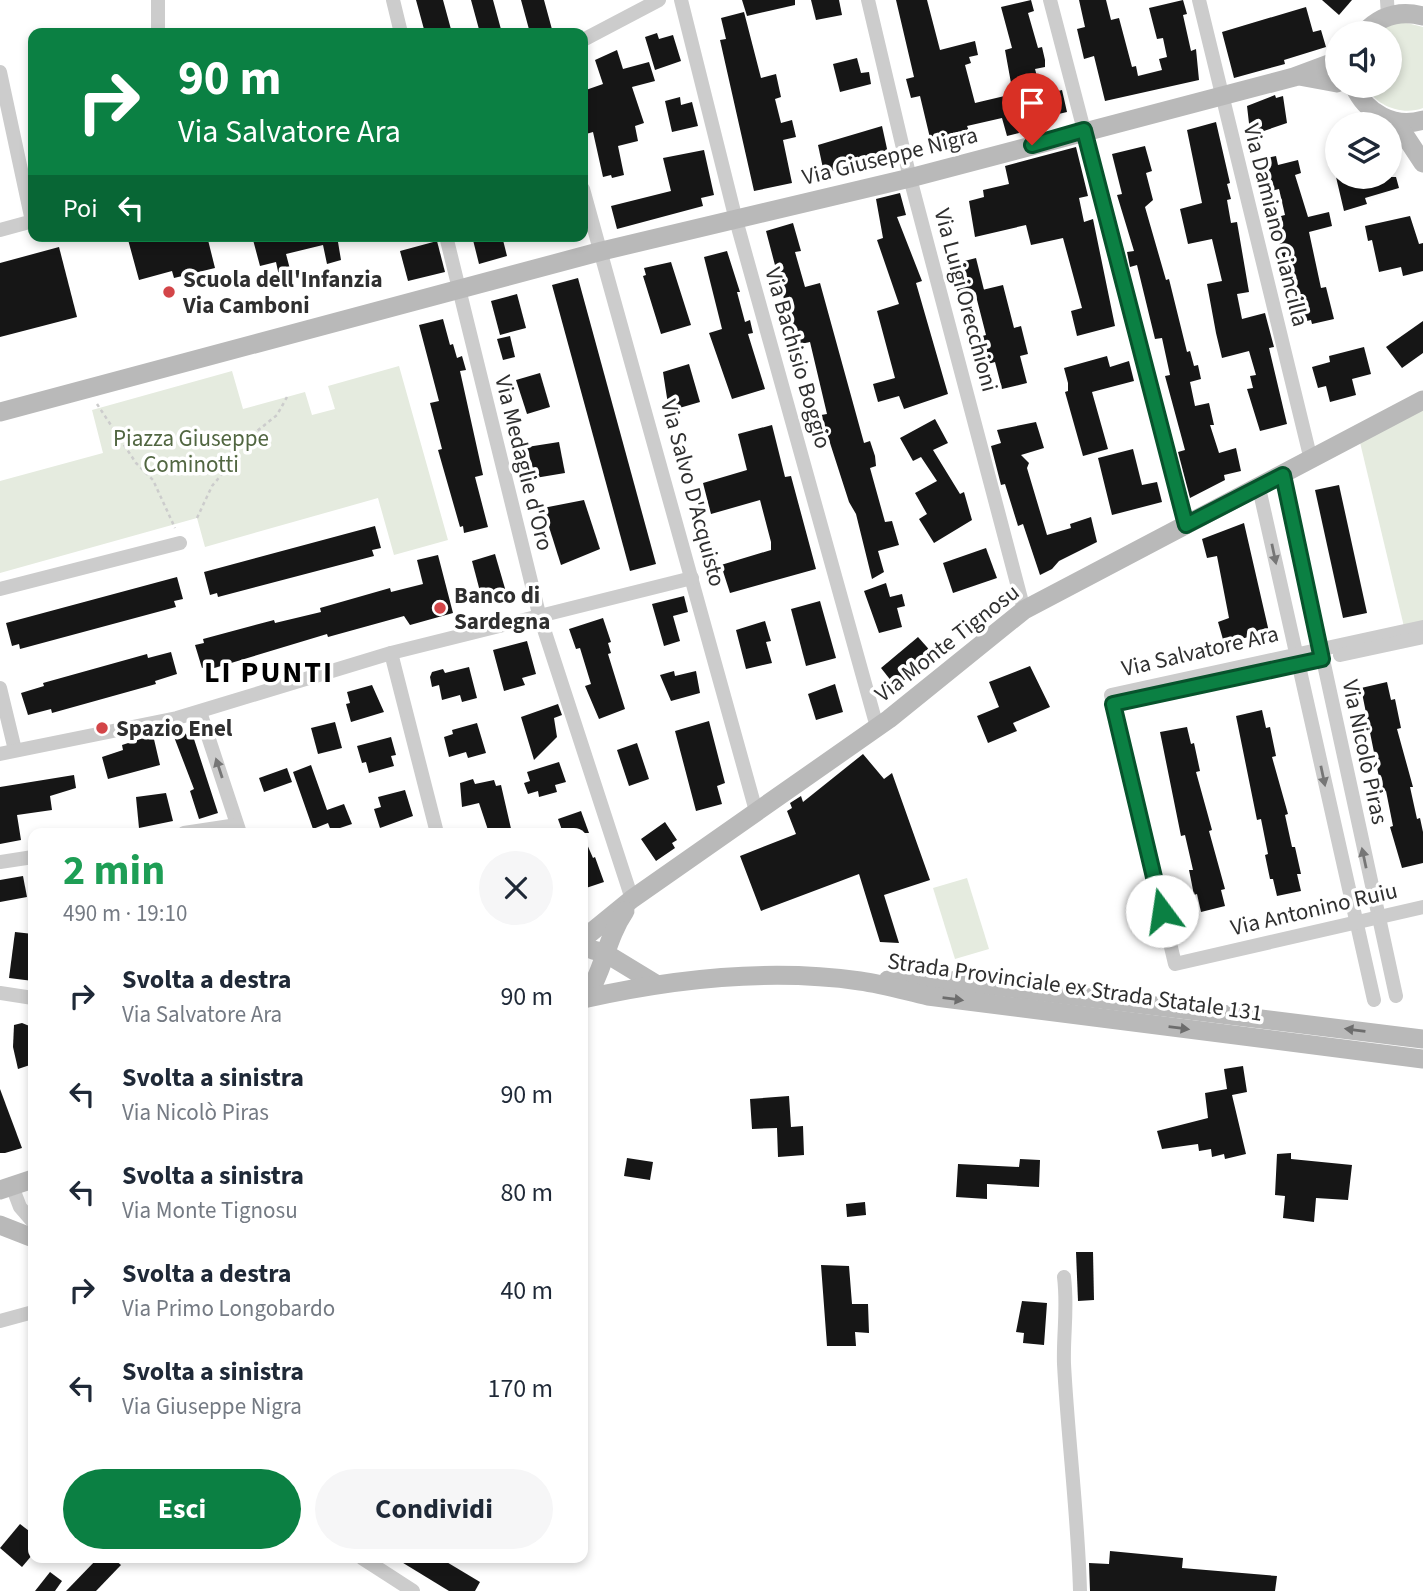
<!DOCTYPE html>
<html lang="it">
<meta charset="utf-8">
<style>
:root{--surface:#fff;--page:#f6f6f7;--text:#1f2937;--muted:#747a83;--accent:#0b8043}
body{margin:0;font-family:"Source Sans 3",sans-serif;background:var(--page);color:var(--text);height:100vh;display:flex;flex-direction:column;font-size:26px;white-space:nowrap}
*{box-sizing:border-box;margin:0}
p{font-size:23px;color:var(--muted)}
.icon{flex:none;width:38px;height:38px;fill:none;stroke:currentColor;stroke-width:2;stroke-linecap:round;stroke-linejoin:round}
.map{position:relative;flex:1;overflow:hidden}
.panel{position:absolute;left:28px;top:828px;width:560px;height:735px;display:flex;flex-direction:column;background:var(--surface);border-radius:14px;box-shadow:0 4px 10px #0003}
.panel>*{flex:none}
.guide{position:absolute;left:28px;top:28px;width:560px;height:214px;border-radius:14px;box-shadow:0 4px 10px #0003;background:#0b8043;color:#fff;overflow:hidden}
.fabs{position:absolute;left:1325px;top:21px;display:grid;gap:14px}
.fabs a{display:grid;place-items:center;width:77px;height:77px;border-radius:50%;background:var(--surface);box-shadow:0 4px 10px #0003;font-size:35px}
.pin{position:absolute;display:grid;place-items:center;width:60px;height:60px;color:#fff;margin:-72px -30px;border-radius:50% 50% 50% 0;rotate:-45deg;box-shadow:0 0 7px #0007}
.pin .icon{rotate:45deg}
.me{position:absolute;width:77px;margin:-38px;rotate:346deg;stroke-linejoin:round;filter:drop-shadow(0 0 5px #0008)}
.turn{display:flex;align-items:center;gap:24px;height:147px;padding:0 35px;font-size:32px}
.turn .icon{width:91px;height:91px;stroke-width:2.5}
.turn b{display:block;font-size:49px;line-height:60px}
.then{display:flex;align-items:center;height:66px;padding:0 35px;background:#0003;gap:14px;font-size:26px}
.round{display:grid;place-items:center;flex:none;width:74px;height:74px;border-radius:37px;background:var(--page)}
.overview{display:flex;align-items:center;justify-content:space-between;height:119px;padding:0 35px}
h1{font-size:42px;font-weight:700;line-height:52px;color:#1e9e55}
.primary-button{display:flex;gap:14px;margin-top:auto;padding:14px 35px}
.primary-button a{flex:1;height:80px;border-radius:42px;background:var(--accent);color:#fff;font-size:28px;font-weight:700;line-height:80px;text-align:center}
.primary-button a+a{background:var(--page);color:var(--text)}
ul{padding:0;list-style:none}
li{display:flex;align-items:center;gap:21px;height:98px;padding:0 35px}
li div{flex:1}
li b{display:block;font-size:26px}
li em{font-style:normal}
.map>svg:first-child{display:block}
.green{fill:#e5ebdf}
.building{fill:#161616}
.lines{fill:none;stroke-linecap:round;stroke-linejoin:round}
.path{stroke:#ccc;stroke-width:2.5;stroke-dasharray:3.5 3.5;stroke-linecap:butt}
.street{stroke:#ccc;stroke-width:14}
.secondary{stroke:#b9b9b9;stroke-width:19}
.oneway{fill:#767676}
.oneway2{fill:#6d6d6d}
.route-casing{stroke:#07532c;stroke-width:18}
.route{stroke:#0b8043;stroke-width:12}
.poi-dot{fill:#d34548;stroke:#fff;stroke-width:2.5}
.labels{text-anchor:middle;dominant-baseline:central;stroke-width:7;stroke-linejoin:round;paint-order:stroke}
.street-label{font-size:23px;fill:#2f2f2f;stroke:#fff}
.poi-label{font-size:23px;font-weight:bold;fill:#2f2f2f;stroke:#fff;text-anchor:start}
.park-label{font-size:23px;fill:#516641;stroke:#fff}
.district-label{font-size:30px;font-weight:bold;letter-spacing:2px;fill:#000;stroke:#fff}
</style>
<div class="map">
<svg width="1423" height="1591" viewBox="0 0 1423 1591">
<rect width="100%" height="100%" fill="#fff"/>
<g class="green">
<path d="M 1403,22 L 1423,27 L 1423,108 C 1403,116 1375,106 1366,86 L 1390,86 L 1390,33 L 1379,33 L 1383,27 Z"/>
<polygon points="399,366 448,540 394,555 378,498 205,547 197,518 0,573 0,481 103,453 92,410 232,371 243,409 305,392 312,415 335,409 328,386"/>
<polygon points="1423,404 1423,627 1405,631 1358,434"/>
<polygon points="967,878 989,949 955,959 933,888"/>
</g>
<g class="building">
<polygon points="416,0 443,0 452,33 425,33"/>
<polygon points="471,0 493,0 502,33 480,33"/>
<polygon points="521,0 544,0 553,33 530,33"/>
<polygon points="742,0 795,0 795,5 747,16"/>
<polygon points="811,0 839,0 842,15 816,20"/>
<polygon points="896,0 927,0 940,50 975,41 978,55 969,57 971,63 965,65 975,103 1013,94 1005,50 1012,48 1001,7 1031,0 1034,11 1028,13 1038,48 1042,47 1045,60 1045,67 1035,69 1042,95 1062,90 1067,112 1017,124 1019,133 1007,136 1002,118 967,126 969,131 930,138 920,96 911,98 906,79 914,77"/>
<polygon points="1079,0 1106,0 1111,20 1119,18 1132,67 1136,66 1138,76 1170,68 1162,70 1159,59 1167,57 1163,38 1157,39 1149,8 1183,0 1187,14 1183,15 1191,51 1196,49 1199,80 1105,101 1094,56 1084,59 1077,29 1085,27"/>
<polygon points="1322,0 1352,0 1339,15"/>
<polygon points="1306,7 1313,32 1321,30 1326,47 1284,60 1285,64 1234,78 1222,32"/>
<polygon points="744,12 761,78 776,74 781,97 775,99 781,123 792,120 796,137 783,140 792,183 754,191 720,40 726,39 721,18"/>
<polygon points="657,33 659,39 673,35 681,61 655,70 645,37"/>
<polygon points="617,50 623,69 649,62 655,81 632,87 644,123 635,126 638,141 618,146 624,175 612,178 611,175 603,177 593,132 586,134 583,91 603,84 595,60"/>
<polygon points="857,58 861,73 869,72 871,84 840,92 833,64"/>
<polygon points="1275,95 1276,98 1283,96 1287,123 1258,133 1257,131 1250,132 1247,106"/>
<polygon points="680,97 681,105 692,102 698,126 672,132 665,101"/>
<polygon points="1216,122 1230,183 1227,184 1231,199 1227,200 1231,223 1237,222 1249,292 1237,294 1242,319 1265,313 1274,347 1269,348 1287,424 1260,431 1247,389 1253,388 1250,376 1256,375 1249,351 1222,358 1216,333 1207,284 1222,281 1212,239 1188,244 1180,209 1202,203 1187,130"/>
<polygon points="882,126 889,158 824,173 818,145"/>
<polygon points="1145,146 1152,171 1146,173 1153,200 1145,207 1166,280 1169,279 1187,352 1190,351 1194,366 1198,365 1201,379 1190,382 1195,406 1209,403 1214,425 1210,425 1219,453 1236,448 1241,471 1224,475 1225,480 1190,498 1178,452 1185,450 1165,376 1170,375 1162,338 1155,339 1137,265 1130,267 1127,252 1134,251 1117,195 1122,194 1112,154"/>
<polygon points="1076,147 1088,196 1079,198 1084,222 1093,219 1115,326 1077,336 1071,311 1082,308 1063,238 1031,245 1026,225 975,237 969,201 984,197 983,190 1009,184 1005,166"/>
<polygon points="704,150 714,195 701,198 703,206 617,229 611,206 671,191 663,158"/>
<polygon points="1276,156 1278,165 1298,160 1301,173 1295,175 1308,217 1329,212 1332,226 1309,232 1321,288 1326,287 1334,319 1312,324 1311,320 1299,323 1273,218 1285,215 1279,189 1267,192 1262,171 1262,159"/>
<polygon points="1336,177 1396,177 1399,188 1365,198 1367,204 1344,211"/>
<polygon points="900,193 906,215 897,217 922,281 916,283 948,394 904,409 899,396 878,402 873,384 895,378 877,311 899,304 877,240 883,238 876,199"/>
<polygon points="1410,216 1419,244 1423,243 1423,271 1403,276 1401,267 1379,272 1372,240 1368,241 1365,226"/>
<polygon points="793,223 801,251 795,252 805,287 820,283 864,443 870,441 875,456 876,466 870,468 885,522 892,521 899,545 878,551 884,572 872,579 856,514 849,502 821,415 827,414 810,342 796,345 766,231"/>
<polygon points="127,236 207,236 215,268 174,278 172,271 139,280"/>
<polygon points="252,236 337,236 341,260 327,264 323,245 286,254 291,273 279,276 276,262 260,266"/>
<polygon points="472,236 502,236 507,256 479,264"/>
<polygon points="437,241 445,272 408,281 400,251"/>
<polygon points="59,247 77,317 0,337 0,263"/>
<polygon points="727,251 740,292 737,292 745,322 750,320 753,333 748,334 765,389 732,399 709,333 722,329 704,257"/>
<polygon points="976,258 984,290 978,291 1003,285 1014,328 1021,326 1028,354 1020,356 1027,383 1002,389 995,362 988,364 985,353 980,355 975,338 986,335 975,292 959,297 949,265"/>
<polygon points="671,262 691,325 661,334 643,276 646,275 644,268"/>
<polygon points="578,278 656,564 630,571 552,285"/>
<polygon points="517,294 526,328 500,335 491,301"/>
<polygon points="443,319 450,345 453,344 457,358 462,356 466,370 460,371 483,475 475,477 488,527 464,533 463,526 460,527 438,450 442,449 430,403 439,401 419,325"/>
<polygon points="1423,321 1423,353 1402,368 1386,347"/>
<polygon points="510,336 515,357 503,360 497,339"/>
<polygon points="1364,347 1371,374 1352,379 1356,395 1330,402 1326,386 1318,388 1312,367 1330,362 1329,356"/>
<polygon points="1107,356 1110,367 1129,361 1134,381 1092,392 1108,449 1083,456 1065,392 1068,391 1068,383 1064,368"/>
<polygon points="689,364 700,402 669,411 663,372"/>
<polygon points="540,373 550,407 527,414 516,380"/>
<polygon points="935,419 948,443 933,450 960,494 964,492 972,520 934,543 919,519 927,514 915,493 937,481 921,457 913,461 900,438"/>
<polygon points="1036,422 1044,448 1021,455 1029,463 1027,468 1047,535 1071,528 1070,524 1091,517 1097,542 1059,561 1052,569 1040,575 1023,524 1018,526 1005,484 1001,485 991,446 1001,443 997,430"/>
<polygon points="772,425 785,477 791,476 816,569 730,593 721,565 771,550 771,542 760,500 711,514 703,483 747,470 738,434"/>
<polygon points="559,442 565,473 535,478 527,447"/>
<polygon points="1133,449 1142,485 1157,482 1162,502 1112,515 1098,458"/>
<polygon points="1339,485 1367,613 1343,618 1315,490"/>
<polygon points="584,500 600,549 561,565 543,508"/>
<polygon points="1244,523 1269,632 1224,643 1218,622 1229,618 1217,556 1207,558 1202,539"/>
<polygon points="375,526 381,548 372,550 374,556 218,597 217,593 210,595 204,572"/>
<polygon points="986,548 997,578 953,593 943,563"/>
<polygon points="495,554 506,592 482,599 472,561"/>
<polygon points="438,555 453,613 410,625 404,616 328,637 327,634 211,669 210,666 202,668 195,645 204,643 203,639 274,620 275,623 321,612 320,608 390,588 391,592 423,584 417,560"/>
<polygon points="177,577 183,599 174,601 176,607 20,649 19,644 12,646 6,623"/>
<polygon points="886,583 890,597 902,594 905,606 897,608 902,627 879,633 864,591"/>
<polygon points="684,596 688,612 673,616 680,641 664,646 652,604"/>
<polygon points="820,601 836,658 806,666 791,609"/>
<polygon points="603,618 611,642 608,643 611,653 608,654 625,709 599,719 585,686 591,684 580,648 576,649 569,629"/>
<polygon points="765,621 771,641 766,642 772,663 746,669 736,630"/>
<polygon points="918,637 934,655 896,687 881,668"/>
<polygon points="527,641 536,674 522,678 525,685 504,691 493,650"/>
<polygon points="171,652 177,674 155,681 156,684 52,713 51,709 28,715 21,693 44,686 43,683 147,654 148,658"/>
<polygon points="1030,666 1050,707 1013,723 1017,731 988,743 977,716 999,707 989,682"/>
<polygon points="469,667 477,698 462,702 460,695 442,700 439,685 432,687 430,677 432,672 443,669 445,673"/>
<polygon points="674,671 675,676 696,671 700,693 671,701 660,675"/>
<polygon points="1387,682 1391,700 1395,699 1401,728 1397,729 1413,787 1410,787 1417,819 1420,818 1423,832 1423,863 1402,868 1390,827 1393,826 1386,791 1382,792 1361,688"/>
<polygon points="835,684 843,712 816,720 808,694"/>
<polygon points="372,685 384,712 351,722 346,704 350,703 347,692"/>
<polygon points="558,704 562,715 554,718 557,737 534,760 521,717"/>
<polygon points="1262,710 1266,728 1270,727 1276,756 1272,757 1288,814 1285,815 1292,847 1295,847 1301,874 1297,874 1301,891 1277,896 1273,879 1270,879 1265,855 1268,854 1261,819 1257,820 1236,716"/>
<polygon points="709,721 725,783 717,786 722,804 696,811 675,731"/>
<polygon points="335,722 342,748 318,754 311,728"/>
<polygon points="477,723 486,753 468,758 466,752 449,757 444,737 453,734 452,730"/>
<polygon points="181,727 188,737 193,736 218,813 199,819 190,791 194,789 171,729"/>
<polygon points="1187,727 1191,744 1194,743 1200,771 1196,772 1212,830 1209,831 1225,889 1221,890 1225,906 1201,912 1197,894 1194,895 1189,870 1193,870 1185,835 1181,836 1160,732"/>
<polygon points="153,735 160,765 108,779 102,757 123,750 122,745"/>
<polygon points="391,737 396,755 391,756 394,766 369,773 366,762 362,763 357,746"/>
<polygon points="637,743 649,779 629,786 617,750"/>
<polygon points="863,754 884,779 892,773 930,880 884,895 899,943 880,942 859,874 761,911 740,856 796,834 787,811 792,808 790,803 801,796 803,802"/>
<polygon points="559,762 566,782 555,785 557,792 539,797 538,791 528,794 524,783 530,781 527,772"/>
<polygon points="311,765 327,810 344,804 352,824 331,831 328,823 313,829 293,772"/>
<polygon points="287,768 292,782 264,792 259,778"/>
<polygon points="74,775 76,788 50,796 52,810 17,815 21,840 0,844 0,787"/>
<polygon points="473,779 475,784 494,780 496,786 501,785 512,833 489,833 479,803 462,807 460,783"/>
<polygon points="405,790 413,816 380,828 374,809 381,807 378,797"/>
<polygon points="166,793 173,821 139,828 136,797"/>
<polygon points="581,811 589,833 563,833 558,819"/>
<polygon points="665,822 677,840 672,843 675,848 656,861 641,839"/>
<polygon points="583,835 593,858 595,857 604,882 583,889"/>
<polygon points="23,876 27,897 0,902 0,880"/>
<polygon points="15,932 33,934 33,981 9,978"/>
<polygon points="22,1023 32,1027 33,1064 18,1069 13,1047 14,1025"/>
<polygon points="1243,1066 1247,1092 1232,1095 1246,1154 1225,1159 1224,1154 1212,1157 1211,1149 1199,1151 1198,1144 1162,1149 1157,1131 1208,1118 1205,1093 1227,1089 1224,1069"/>
<polygon points="0,1089 22,1148 5,1153 0,1153"/>
<polygon points="789,1096 791,1127 803,1126 804,1155 778,1157 777,1128 752,1129 750,1099"/>
<polygon points="1291,1153 1291,1159 1352,1165 1348,1200 1316,1198 1314,1222 1283,1218 1285,1196 1275,1195 1277,1154"/>
<polygon points="627,1158 653,1162 650,1180 624,1176"/>
<polygon points="1020,1159 1040,1160 1039,1187 987,1184 987,1199 956,1197 958,1164 1019,1167"/>
<polygon points="865,1202 866,1215 847,1217 846,1204"/>
<polygon points="1076,1252 1093,1252 1094,1300 1078,1301"/>
<polygon points="821,1265 849,1266 852,1304 868,1304 869,1333 855,1332 856,1346 827,1346"/>
<polygon points="1022,1301 1047,1303 1044,1345 1023,1343 1024,1333 1016,1332"/>
<polygon points="20,1524 33,1534 33,1554 22,1567 0,1548"/>
<polygon points="1110,1551 1183,1558 1182,1568 1277,1576 1275,1591 1090,1591 1089,1563 1109,1564"/>
<polygon points="98,1558 113,1558 121,1565 96,1591 66,1591"/>
<polygon points="395,1558 440,1558 480,1582 475,1591 449,1591"/>
<polygon points="50,1572 62,1581 55,1591 35,1591"/>
</g>
<g class="lines">
<g class="path">
<polyline points="97,404 136,463 153,480 175,528"/>
<polyline points="197,518 212,486 228,467 226,456 277,415 287,397"/>
</g>
<g class="street">
<polyline points="158,0 158,33"/>
<polyline points="393,0 401,33"/>
<polyline points="681,0 736,220 877,727"/>
<polyline points="868,0 910,178 1024,610"/>
<polyline points="1050,0 1187,525"/>
<polyline points="1199,0 1311,460"/>
<polyline points="1387,0 1388,16"/>
<polyline points="583,40 659,0"/>
<polyline points="0,72 32,221"/>
<polyline points="583,189 756,811"/>
<polyline points="0,230 33,221"/>
<polyline points="446,236 539,614 632,899"/>
<polyline points="1283,475 1396,996"/>
<polyline points="1259,488 1374,1000"/>
<polyline points="0,589 180,543"/>
<polyline points="1423,627 1111,695 1175,964 1423,907"/>
<polyline points="391,653 437,833"/>
<polyline points="1340,655 1423,637"/>
<polyline points="0,688 15,750"/>
<polyline points="1159,694 1306,662"/>
<polyline points="200,712 240,833"/>
<polyline points="0,754 177,718 391,653 692,578"/>
<polyline points="184,833 237,825"/>
<polyline points="0,862 33,857"/>
<polyline points="0,993 33,998"/>
<polyline points="12,1186 20,1207 33,1222"/>
<path d="M 1064,1277 C 1068,1309 1063,1334 1064,1364 C 1068,1440 1078,1515 1080,1591"/>
<polyline points="0,1321 33,1312"/>
<polyline points="362,1558 413,1591"/>
</g>
<g class="secondary">
<path d="M 1364,33 C 1380,16 1400,10 1423,16"/>
<polyline points="1299,76 1337,83"/>
<path d="M 1354,86 C 1366,113 1394,129 1423,120"/>
<polyline points="1396,122 1423,163"/>
<polyline points="0,412 602,251 910,178 1294,77 1337,61"/>
<polyline points="583,939 632,899 889,719 1024,610 1423,400"/>
<polyline points="593,950 605,953 656,984"/>
<polyline points="888,980 929,978 1423,1039"/>
<path d="M 586,998 C 604,970 606,939 625,911"/>
<path d="M 583,999 C 672,979 769,968 860,981 C 883,984 906,991 928,996 L 1423,1059"/>
<polyline points="0,1190 33,1179"/>
<polyline points="0,1225 33,1238"/>
</g>
</g>
<defs><path id="oneway-solid" d="M-6-.8H1V-3.2L6.5 0L1 3.2V.8H-6Z" transform="scale(1.75)"/></defs>
<g class="oneway">
<use href="#oneway-solid" transform="translate(1274 554) rotate(78)"/>
<use href="#oneway-solid" transform="translate(219 768) rotate(-108)"/>
<use href="#oneway-solid" transform="translate(1323 776) rotate(78)"/>
<use href="#oneway-solid" transform="translate(1364 858) rotate(-102)"/>
</g>
<g class="oneway2">
<use href="#oneway-solid" transform="translate(953 999) rotate(7)"/>
<use href="#oneway-solid" transform="translate(1179 1028) rotate(7)"/>
<use href="#oneway-solid" transform="translate(1355 1030) rotate(-173)"/>
</g>
<g class="lines">
<defs>
<polyline id="route" points="1032,145 1084,130 1186,525 1283,475 1322,659 1113,704 1162,911"/>
</defs>
<use href="#route" class="route-casing"/>
<use href="#route" class="route"/>
</g>
<g class="poi-dot">
<circle cx="169" cy="292" r="7"/>
<circle cx="440" cy="608" r="7"/>
<circle cx="102" cy="728" r="7"/>
</g>
<g class="labels">
<g class="street-label">
<text transform="translate(890 156) rotate(-14)">Via Giuseppe Nigra</text>
<text transform="translate(1276 225) rotate(76)">Via Damiano Ciancilla</text>
<text transform="translate(966 300) rotate(75)">Via Luigi Orecchioni</text>
<text transform="translate(798 358) rotate(74)">Via Bachisio Boggio</text>
<text transform="translate(524 463) rotate(76)">Via Medaglie d'Oro</text>
<text transform="translate(693 493) rotate(75)">Via Salvo D'Acquisto</text>
<text transform="translate(947 643) rotate(-38)">Via Monte Tignosu</text>
<text transform="translate(1200 651) rotate(-13)">Via Salvatore Ara</text>
<text transform="translate(1365 752) rotate(78)">Via Nicolò Piras</text>
<text transform="translate(1314 909) rotate(-13)">Via Antonino Ruiu</text>
<text transform="translate(1075 987) rotate(8)">Strada Provinciale ex Strada Statale 131</text>
</g>
<g class="poi-label">
<text x="183" y="279">Scuola dell'Infanzia<tspan x="183" dy="26">Via Camboni</tspan></text>
<text x="454" y="595">Banco di<tspan x="454" dy="26">Sardegna</tspan></text>
<text x="116" y="728">Spazio Enel</text>
</g>
<g class="park-label">
<text x="191" y="438">Piazza Giuseppe<tspan x="191" dy="26">Cominotti</tspan></text>
</g>
<g class="district-label">
<text x="269" y="672">LI PUNTI</text>
</g>
</g>
</svg>
<div class="fabs">
<a><svg class="icon" aria-label="sound" viewBox="0 0 24 24"><path d="M4 9h4l5-4v14l-5-4H4zM17 9q2 3 0 6"/></svg></a>
<a><svg class="icon" aria-label="layers" viewBox="0 0 24 24"><path d="M12 4l9 5-9 5-9-5zM3 14l9 5 9-5"/></svg></a>
</div>
<div class="pin" style="left:1032px;top:145px;background:#d93025"><svg class="icon" aria-label="arrive" viewBox="0 0 24 24"><path d="M6 21V4h12l-3 4 3 4H6"/></svg></div>
<svg class="me" style="left:1162px;top:911px" viewBox="-20 -20 40 40"><circle r="19" fill="#fff"/><path d="M0-13L10 11 0 6-10 11z" fill="#0b8043"/></svg>
<div class="guide">
<div class="turn"><svg class="icon" aria-label="right" viewBox="0 0 24 24"><path d="M7 20v-9h11M14 6l5 5-5 5"/></svg><div><b>90 m</b>Via Salvatore Ara</div></div>
<div class="then">Poi<svg class="icon" aria-label="left" viewBox="0 0 24 24"><path d="M17 20v-9H6M10 6l-5 5 5 5"/></svg></div>
</div>
<section class="panel">
<div class="overview"><div><h1>2 min</h1><p>490 m · 19:10</p></div><a class="round"><svg class="icon" aria-label="close" viewBox="0 0 24 24"><path d="M6 6l12 12M18 6L6 18"/></svg></a></div>
<ul>
<li><svg class="icon" aria-label="right" viewBox="0 0 24 24"><path d="M7 20v-9h11M14 6l5 5-5 5"/></svg><div><b>Svolta a destra</b><p>Via Salvatore Ara</p></div><em>90 m</em></li>
<li><svg class="icon" aria-label="left" viewBox="0 0 24 24"><path d="M17 20v-9H6M10 6l-5 5 5 5"/></svg><div><b>Svolta a sinistra</b><p>Via Nicolò Piras</p></div><em>90 m</em></li>
<li><svg class="icon" aria-label="left" viewBox="0 0 24 24"><path d="M17 20v-9H6M10 6l-5 5 5 5"/></svg><div><b>Svolta a sinistra</b><p>Via Monte Tignosu</p></div><em>80 m</em></li>
<li><svg class="icon" aria-label="right" viewBox="0 0 24 24"><path d="M7 20v-9h11M14 6l5 5-5 5"/></svg><div><b>Svolta a destra</b><p>Via Primo Longobardo</p></div><em>40 m</em></li>
<li><svg class="icon" aria-label="left" viewBox="0 0 24 24"><path d="M17 20v-9H6M10 6l-5 5 5 5"/></svg><div><b>Svolta a sinistra</b><p>Via Giuseppe Nigra</p></div><em>170 m</em></li>
</ul>
<div class="primary-button"><a>Esci</a><a>Condividi</a></div>
</section>
</div>
